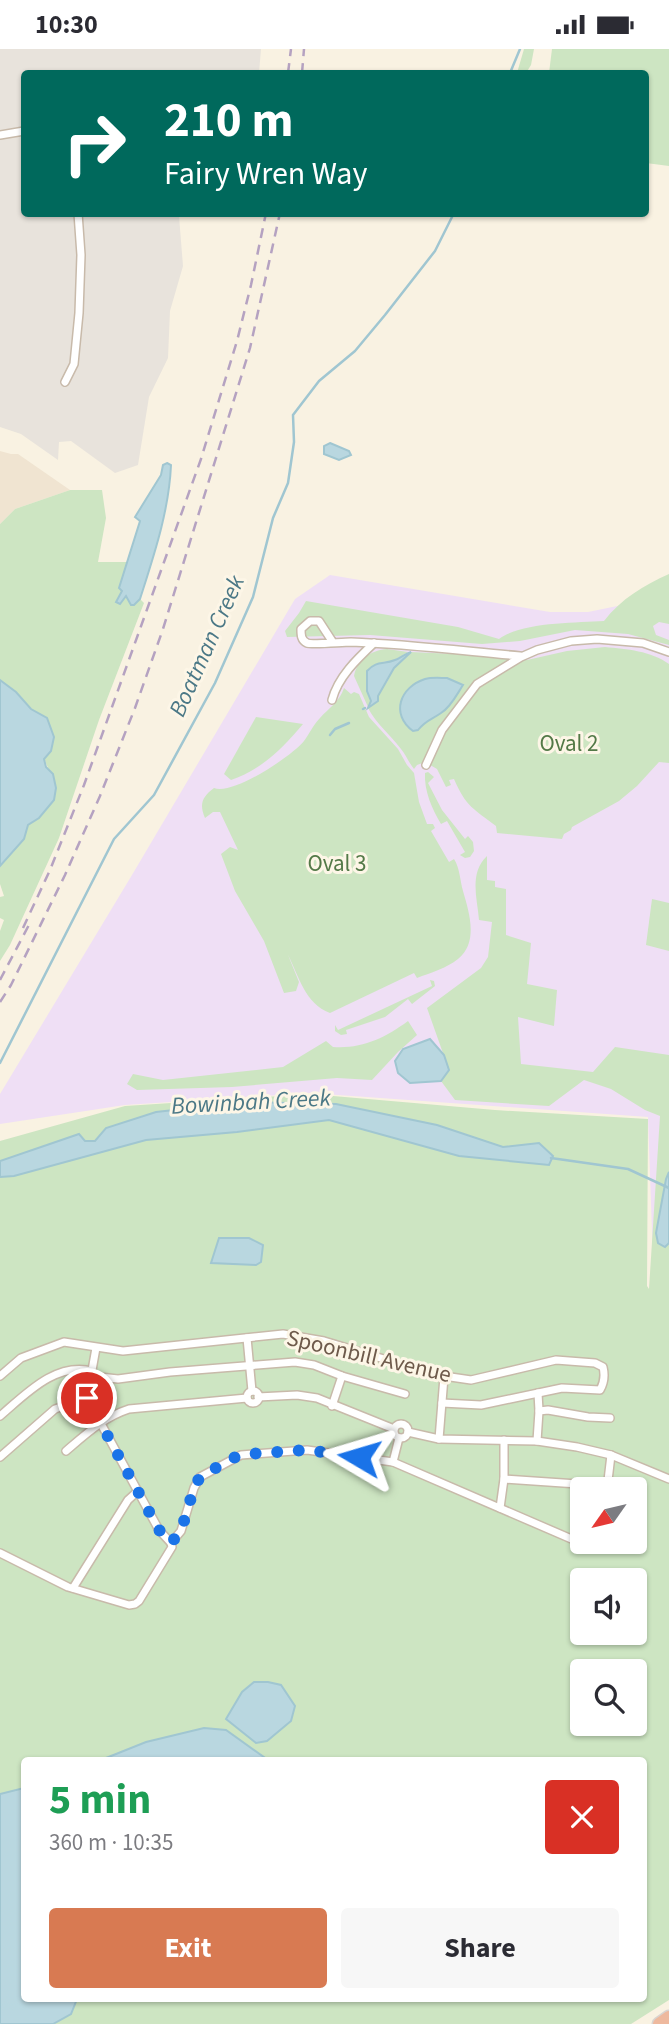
<!DOCTYPE html>
<meta charset="utf-8">
<style>
:root{--surface:#fff;--page:#f7f7f7;--text:#2b2b33;--muted:#7c7c81;--accent:#d87a52}
body{margin:0;font-family:"Source Sans 3",sans-serif;background:var(--page);color:var(--text);height:100vh;display:flex;flex-direction:column;font-size:26px;white-space:nowrap}
*{box-sizing:border-box;margin:0}
p{font-size:23px;color:var(--muted)}
.icon{flex:none;width:38px;height:38px;fill:none;stroke:currentColor;stroke-width:2;stroke-linecap:round;stroke-linejoin:round}
.map{position:relative;flex:1;overflow:hidden}
.side{position:absolute;left:21px;top:1708px;width:626px;height:245px;display:flex;flex-direction:column;background:var(--surface);border-radius:7px;box-shadow:0 2px 5px #0004}
.side>*{flex:none}
.top-card{position:absolute;left:21px;top:21px;width:628px;height:147px;border-radius:7px;box-shadow:0 2px 5px #0004;background:#00695c;color:#fff;overflow:hidden}
.needle{width:46px;rotate:236deg}
.buttons{position:absolute;left:570px;top:1428px;display:grid;gap:14px}
.buttons a{display:grid;place-items:center;width:77px;height:77px;border-radius:7px;background:var(--surface);box-shadow:0 2px 5px #0004;font-size:35px}
.pin{position:absolute;display:grid;place-items:center;width:60px;height:60px;color:#fff;margin:-30px;border:4px solid #fff;border-radius:50%;box-shadow:0 2px 7px #0007}
.me{position:absolute;width:77px;margin:-38px;rotate:277deg;stroke-linejoin:round;filter:drop-shadow(0 0 5px #0008)}
.turn{display:flex;align-items:center;gap:24px;height:147px;padding:0 28px;font-size:32px}
.turn .icon{width:91px;height:91px;stroke-width:2.5}
.turn b{display:block;font-size:49px;line-height:60px}
.round{display:grid;place-items:center;flex:none;width:74px;height:74px;border-radius:7px;background:var(--page)}
.head{display:flex;align-items:center;justify-content:space-between;height:119px;padding:0 28px}
h1{font-size:42px;font-weight:700;line-height:52px;color:#1e9e55}
.action{display:flex;gap:14px;margin-top:auto;padding:14px 28px}
.action a{flex:1;height:80px;border-radius:7px;background:var(--accent);color:#fff;font-size:28px;font-weight:700;line-height:80px;text-align:center}
.action a+a{background:var(--page);color:var(--text)}
.status{display:flex;justify-content:space-between;align-items:center;height:49px;padding:0 35px;background:var(--surface);direction:ltr}
.status svg{height:19px;fill:currentColor}
.map>svg:first-child{display:block}
.residential{fill:#f0e4d1}
.industrial{fill:#e8e3dc}
.education{fill:#efdff5}
.green{fill:#cde5c2;fill-rule:evenodd}
.water{fill:#b9d7e0;stroke:#a0c6d1;stroke-width:2}
.lines{fill:none;stroke-linecap:round;stroke-linejoin:round}
.stream{stroke:#a0c6d1;stroke-width:2.5}
.street-casing{stroke:#c8baaa;stroke-width:10}
.highway-casing{stroke:#d9d4d0;stroke-width:15}
.street{stroke:#fff;stroke-width:7}
.highway{stroke:#eeb99e;stroke-width:12}
.rail{stroke:#b5a2c1;stroke-width:2.5;stroke-dasharray:10 7;stroke-linecap:butt}
.route{stroke:#1a73e8;stroke-width:12;stroke-dasharray:0 21.6}
.labels{text-anchor:middle;dominant-baseline:central;stroke-width:6;stroke-linejoin:round;paint-order:stroke}
.park-label{font-size:23px;fill:#537947;stroke:#fdf6e7}
.street-label{font-size:23px;fill:#6e5a4b;stroke:#fdf6e7}
.water-label{font-size:24px;font-style:italic;fill:#4b7886;stroke:#fdf6e7}
</style>
<div class="status"><b>10:30</b><svg viewBox="0 0 49 12"><path d="M0 12V9h3v3zM5 12V6h3v6zM10 12V3h3v9zM15 12V0h3v12zM26 1h20v11H26zM47 4h2v5h-2z"/></svg></div>
<div class="map">
<svg width="669" height="1975" viewBox="0 0 669 1975">
<rect width="100%" height="100%" fill="#f9f2e2"/>
<polygon class="residential" points="0,402 11,405 18,405 70,441 15,460 0,475"/>
<polygon class="industrial" points="0,0 261,0 259,24 24,24 24,164 179,165 179,167 183,217 170,262 168,309 149,348 138,416 115,424 71,392 59,393 58,411 21,385 0,378"/>
<polygon class="education" points="330,526 550,563 588,563 627,555 669,527 669,1269 654,1240 648,1068 310,1044 125,1056 0,1075 0,1045 132,826 295,550"/>
<g class="green">
<polygon points="524,0 534,0 531,16 526,24 517,24"/>
<polygon points="552,0 669,0 669,117 646,114 646,24 549,24"/>
<path d="M 70,441 L 102,441 L 106,469 L 98,513 L 127,513 L 119,539 L 134,556 L 140,550 L 144,554 L 99,671 L 59,789 L 10,896 L 0,912 L 0,882 L 4,871 L 0,869 L 0,848 L 4,847 L 0,835 L 0,817 L 24,790 L 28,776 L 39,769 L 53,725 C 38,710 45,688 47,669 L 31,660 L 16,643 L 0,631 L 0,475 L 15,460 Z"/>
<path d="M 669,525 L 669,575 L 659,573 L 653,577 L 656,586 L 669,591 L 669,596 L 628,585 L 575,581 L 520,592 L 482,595 L 370,586 L 287,588 L 285,582 L 299,564 L 306,552 L 458,578 L 499,590 C 522,573 574,574 604,572 C 621,550 644,536 669,525 Z"/>
<path d="M 605,598 C 627,600 651,602 669,615 L 669,714 L 659,713 L 637,737 L 619,752 L 572,778 L 571,781 L 564,785 L 562,790 L 497,784 L 496,777 C 474,760 466,758 454,730 L 449,731 L 451,736 L 446,738 L 437,720 L 425,713 L 417,716 L 414,720 C 409,714 406,706 401,700 C 390,685 377,676 368,659 L 387,633 L 394,619 L 411,603 L 498,607 L 527,611 L 567,602 Z"/>
<path d="M 387,600 L 408,603 L 393,612 L 382,613 L 367,621 L 367,642 L 371,652 L 368,658 L 354,627 C 357,611 371,601 387,600 Z"/>
<path d="M 344,639 L 351,645 L 354,643 L 359,645 L 369,668 L 398,700 L 407,716 L 414,724 L 419,753 L 427,775 L 433,775 L 435,779 L 431,782 L 449,813 L 454,810 C 460,819 460,832 463,842 C 469,863 479,893 458,910 C 447,919 430,924 417,929 L 414,924 L 330,964 C 305,955 299,927 288,906 L 299,933 L 296,942 L 284,944 L 264,892 L 235,842 L 221,805 L 230,798 L 238,801 L 220,763 L 213,763 L 205,769 C 199,755 202,748 214,739 C 232,747 292,707 304,692 C 310,684 313,676 320,669 C 329,659 340,652 344,639 Z"/>
<path d="M 256,668 L 303,675 C 283,699 261,721 231,731 L 224,725 Z"/>
<path d="M 428,723 L 434,728 L 428,734 L 442,761 L 465,790 L 468,787 L 473,793 L 474,802 L 470,808 L 465,809 L 460,806 L 465,803 L 447,772 L 441,775 C 432,760 424,742 425,724 Z"/>
<path d="M 487,807 L 487,831 L 495,832 L 495,838 L 506,840 L 506,886 L 531,894 L 527,935 L 557,941 L 554,977 L 518,968 L 521,1015 L 593,1023 L 615,998 L 669,1006 L 669,1123 L 666,1130 L 656,1184 L 665,1198 L 669,1194 L 669,1951 L 631,1975 L 0,1975 L 0,1092 L 125,1057 L 310,1045 L 495,1061 L 648,1070 L 647,1237 L 649,1240 L 660,1067 L 645,1061 L 611,1040 L 584,1031 L 549,1057 L 455,1051 L 441,1032 L 449,1021 L 427,959 L 481,919 L 488,908 L 492,873 L 479,871 C 477,848 469,824 487,807 ZM 583,1440 L 635,1440 L 635,1493 L 583,1493 ZM 583,1531 L 635,1531 L 635,1584 L 583,1584 ZM 583,1622 L 635,1622 L 635,1675 L 583,1675 ZM 24,1712 L 644,1712 L 644,1950 L 24,1950 Z"/>
<polygon points="652,850 669,854 669,902 646,896"/>
<polygon points="430,931 434,932 435,937 412,955 408,950 385,968 346,981 347,985 341,986 335,982 335,976 338,981 432,937"/>
<path d="M 408,972 L 417,986 L 398,1003 L 372,1031 L 337,1029 L 232,1038 L 137,1041 L 127,1035 L 133,1025 L 163,1031 L 283,1018 L 326,992 L 333,998 C 362,1000 385,989 408,972 Z"/>
</g>
<g class="water">
<polygon points="330,394 349,402 351,406 339,411 324,405 324,397"/>
<path d="M 167,414 L 171,416 C 169,462 154,506 140,550 L 134,556 L 131,556 L 126,547 L 120,555 L 116,553 L 122,542 L 119,539 L 140,472 L 135,468 L 161,426 L 163,416 Z"/>
<path d="M 411,603 L 394,619 L 378,647 L 378,652 L 368,659 L 371,652 L 367,642 L 367,622 C 377,611 383,616 395,611 C 401,609 404,605 411,603 Z"/>
<path d="M 447,629 L 463,636 C 457,645 451,658 441,664 C 431,671 426,671 418,681 L 413,682 C 390,665 400,638 425,630 C 432,628 440,629 447,629 Z"/>
<polygon points="0,631 16,643 31,660 47,669 54,688 51,702 44,710 46,718 53,725 56,739 54,751 39,769 28,776 24,790 0,817"/>
<polygon points="430,990 444,1006 449,1021 441,1032 410,1034 398,1024 395,1012 403,1000"/>
<polygon points="247,1053 336,1055 437,1076 503,1098 539,1094 553,1107 549,1116 459,1107 329,1071 237,1083 146,1091 14,1127 0,1128 0,1112 79,1085 85,1092 95,1092 106,1079 156,1063"/>
<polygon points="669,1123 669,1194 665,1198 658,1194 656,1184 666,1130"/>
<polygon points="219,1189 249,1189 263,1196 261,1213 256,1216 211,1214"/>
<polygon points="254,1633 268,1633 281,1636 295,1657 291,1672 267,1692 256,1694 226,1670 242,1643"/>
<polygon points="204,1679 226,1681 268,1711 101,1711 146,1693"/>
<polygon points="24,1739 24,1950 77,1950 71,1965 53,1975 0,1975 0,1745"/>
</g>
<g class="lines">
<g class="stream">
<polyline points="510,24 520,0"/>
<polyline points="363,660 365,659"/>
<polyline points="330,686 335,680 349,674"/>
<polyline points="0,1014 114,790 154,746 215,634 253,548 273,469 288,434 294,393 293,366 319,332 355,302 385,266 435,202 454,164"/>
<polyline points="551,1109 628,1120 669,1139"/>
</g>
<defs>
<g id="street">
<polyline points="0,86 24,82"/>
<polyline points="65,333 74,315 79,264 81,206 78,164"/>
<path d="M 332,592 L 319,572 L 310,572 L 301,580 C 301,586 301,591 307,594 C 311,596 342,593 351,593 C 407,595 464,602 520,607"/>
<path d="M 332,651 C 338,628 357,610 374,594"/>
<polyline points="426,716 442,681 477,635 521,608 537,601 571,592 597,590 643,594 669,603"/>
<polyline points="247,1289 252,1342"/>
<polyline points="96,1299 87,1349 159,1481 171,1494"/>
<path d="M 0,1327 L 21,1309 L 64,1293 L 123,1302 L 283,1285 L 324,1292 L 437,1326 L 471,1331 L 556,1311 L 595,1314 L 603,1318 C 605,1326 604,1334 600,1341 L 562,1339 L 481,1356 L 442,1354"/>
<polyline points="91,1327 118,1330 170,1323 295,1313 314,1316 342,1327 405,1345"/>
<circle cx="253" cy="1348" r="6"/>
<polyline points="258,1348 297,1346 317,1349 394,1380"/>
<polyline points="332,1357 342,1327"/>
<polyline points="539,1362 548,1361 588,1368 610,1369"/>
<path d="M 0,1367 C 26,1345 55,1313 92,1322"/>
<circle cx="401" cy="1382" r="7"/>
<polyline points="408,1383 439,1390 537,1392 577,1398 611,1406 669,1430"/>
<polyline points="439,1390 444,1328"/>
<polyline points="537,1392 539,1362 538,1344"/>
<path d="M 66,1402 C 86,1385 104,1368 129,1360 L 247,1349"/>
<polyline points="0,1408 55,1360 87,1349"/>
<polyline points="393,1413 399,1389"/>
<polyline points="504,1430 607,1437"/>
<polyline points="607,1440 611,1406"/>
<polyline points="500,1459 504,1430 504,1391"/>
<polyline points="0,1504 68,1538 129,1556 135,1555 139,1552 172,1498 171,1494 181,1482 194,1439 200,1428 241,1406 307,1401 393,1413 590,1498 599,1498 602,1493"/>
<polyline points="73,1539 128,1451 138,1442"/>
</g>
<polyline id="highway" points="659,1975 669,1968"/>
</defs>
<use href="#street" class="street-casing"/>
<use href="#highway" class="highway-casing"/>
<use href="#street" class="street"/>
<use href="#highway" class="highway"/>
<g class="rail">
<polyline points="288,24 291,0"/>
<polyline points="302,24 304,0"/>
<polyline points="23,879 50,821 84,736 201,410 237,292 251,236 266,164"/>
<polyline points="0,931 31,872"/>
<polyline points="0,953 11,936 65,826 100,747 135,659 163,580 250,299 280,164"/>
</g>
</g>
<g class="lines">
<polyline class="route" points="87,1349 159,1481 171,1494 181,1482 194,1439 200,1428 233,1409 248,1405 307,1401 359,1408"/>
</g>
<g class="labels">
<g class="park-label">
<text x="569" y="694">Oval 2</text>
<text x="337" y="814">Oval 3</text>
</g>
<g class="street-label">
<text transform="translate(369 1307) rotate(13)">Spoonbill Avenue</text>
</g>
<g class="water-label">
<text transform="translate(207 597) rotate(-66)">Boatman Creek</text>
<text transform="translate(251 1053) rotate(-3)">Bowinbah Creek</text>
</g>
</g>
</svg>
<div class="buttons">
<a><svg class="needle" viewBox="-14 -14 28 28"><path d="M0-13l5 13h-10z" fill="#e53935"/><path d="M0 13l5-13h-10z" fill="#7c7c81"/></svg></a>
<a><svg class="icon" aria-label="sound" viewBox="0 0 24 24"><path d="M4 9h4l5-4v14l-5-4H4zM17 9q2 3 0 6"/></svg></a>
<a><svg class="icon" aria-label="search" viewBox="0 0 24 24"><circle cx="10" cy="10" r="6"/><path d="M15 15l6 6"/></svg></a>
</div>
<div class="pin" style="left:87px;top:1349px;background:#d93025"><svg class="icon" aria-label="arrive" viewBox="0 0 24 24"><path d="M6 21V4h12l-3 4 3 4H6"/></svg></div>
<svg class="me" style="left:359px;top:1408px" viewBox="-20 -20 40 40"><path d="M0-17L14 15 0 8-14 15z" fill="#1a73e8" stroke="#fff" stroke-width="4"/></svg>
<div class="top-card">
<div class="turn"><svg class="icon" aria-label="right" viewBox="0 0 24 24"><path d="M7 20v-9h11M14 6l5 5-5 5"/></svg><div><b>210 m</b>Fairy Wren Way</div></div>
</div>
<section class="side">
<div class="head"><div><h1>5 min</h1><p>360 m · 10:35</p></div><a class="round" style="background:#d93025;color:#fff"><svg class="icon" aria-label="close" viewBox="0 0 24 24"><path d="M6 6l12 12M18 6L6 18"/></svg></a></div>
<div class="action"><a>Exit</a><a>Share</a></div>
</section>
</div>
